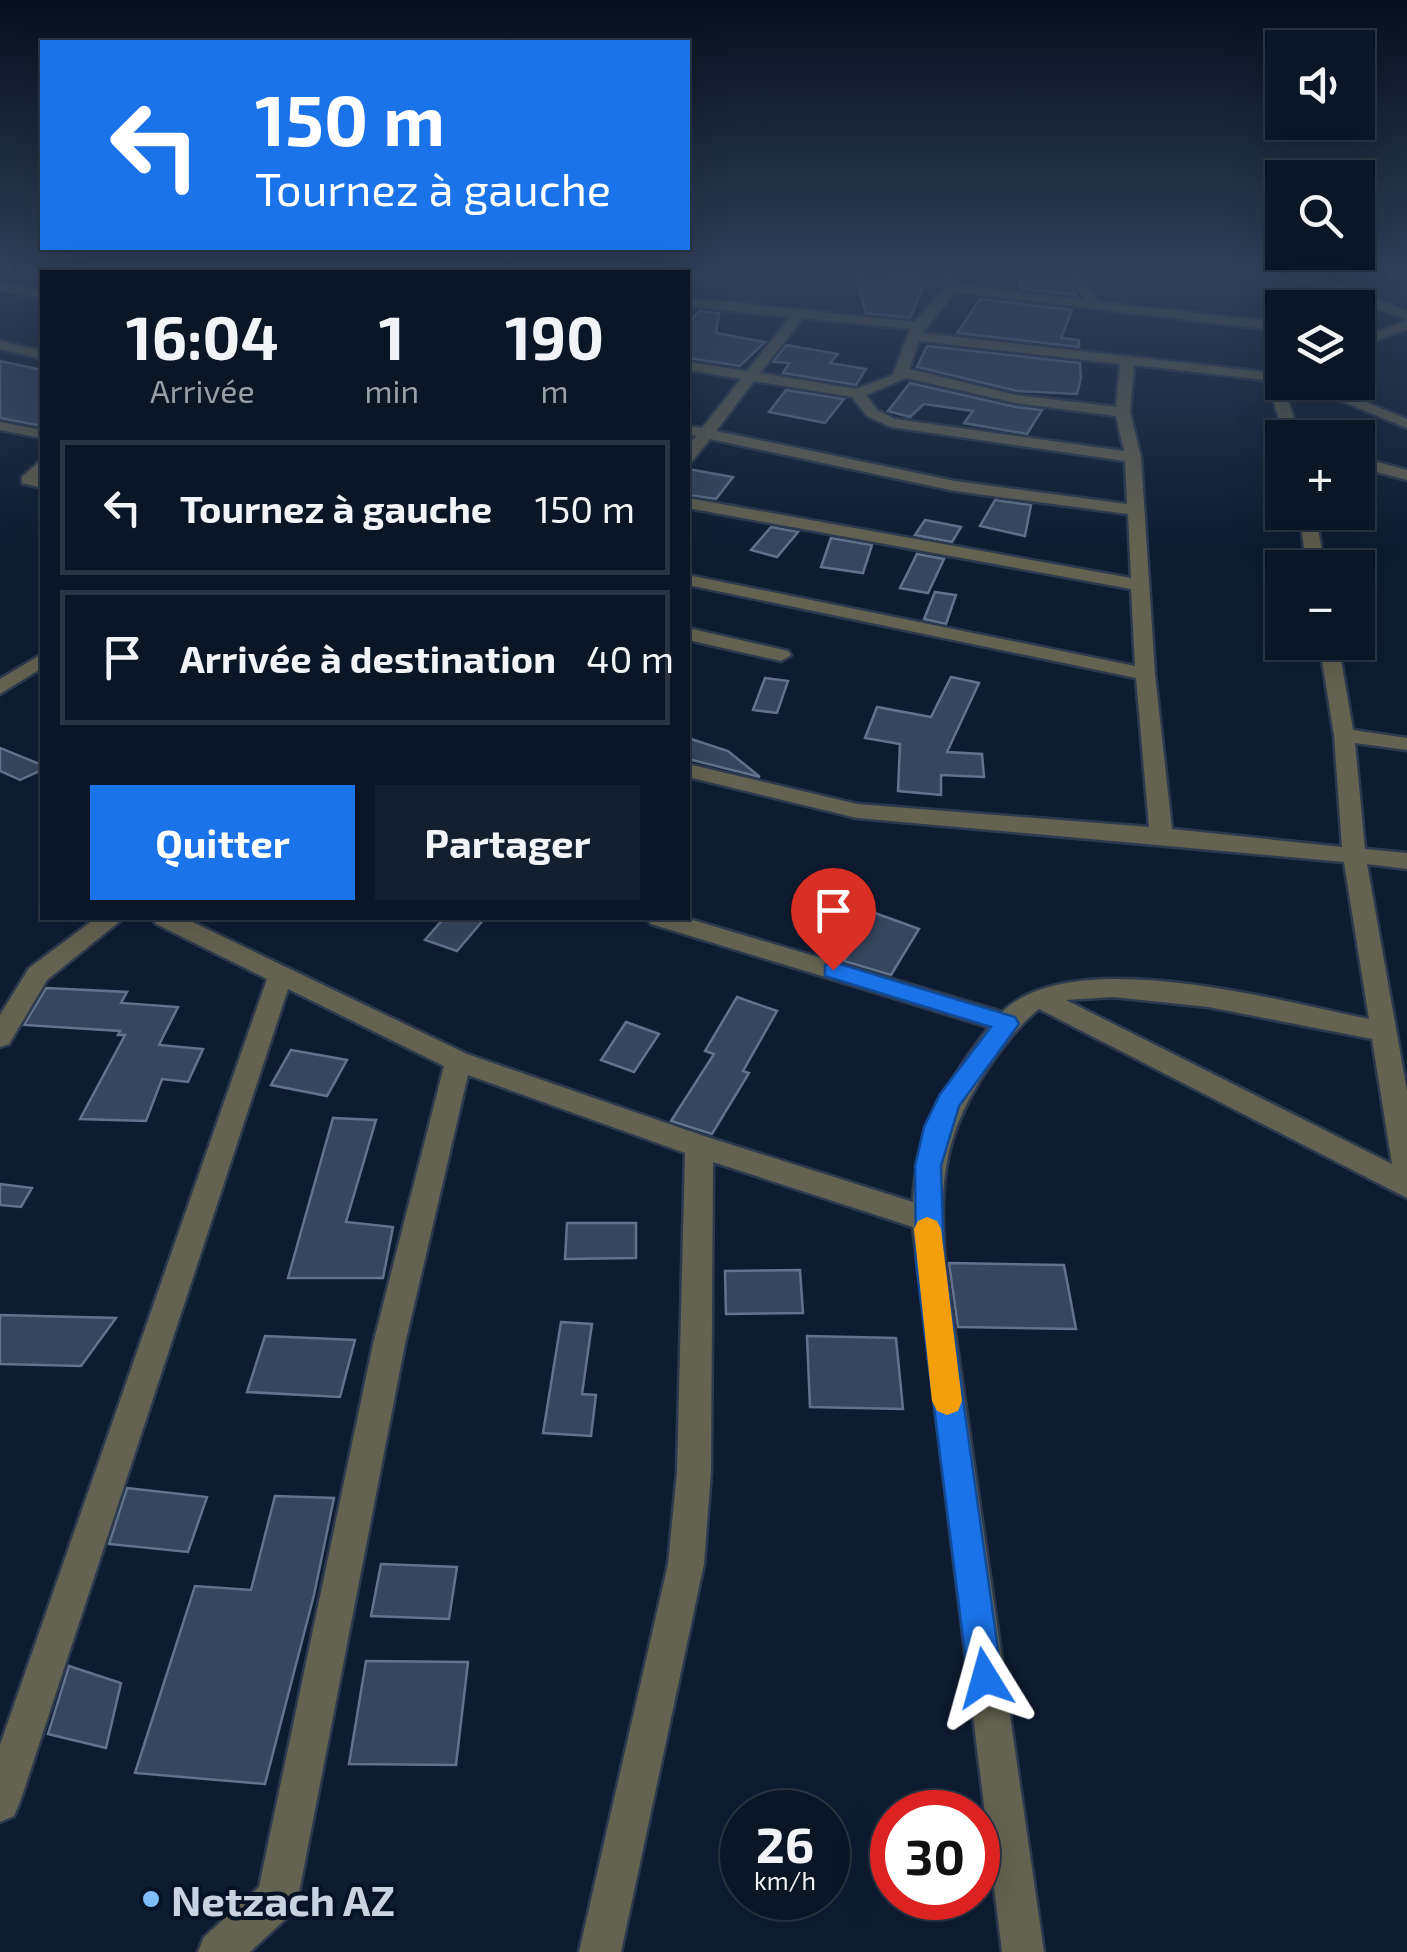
<!DOCTYPE html>
<html lang="fr">
<meta charset="utf-8">
<style>
:root{--surface:#0a1526;--page:#131e2e;--text:#f1f3f6;--muted:#999fa7;--line:#2a3443;--accent:#1a73e8}
body{margin:0;font-family:"Exo 2",sans-serif;background:var(--page);color:var(--text);height:100vh;display:flex;flex-direction:column;font-size:38px;white-space:nowrap}
*{box-sizing:border-box;margin:0}
p{font-size:32px;color:var(--muted)}
.icon{flex:none;width:55px;height:55px;fill:none;stroke:currentColor;stroke-width:2;stroke-linecap:round;stroke-linejoin:round}
.map{position:relative;flex:1;overflow:hidden}
.details{position:absolute;left:40px;top:270px;width:650px;height:650px;display:flex;flex-direction:column;background:var(--surface);border-radius:0px;box-shadow:0 10px 40px #0002,0 0 0 2px var(--line)}
.details>*{flex:none}
.top-card{position:absolute;left:40px;top:40px;width:650px;height:210px;border-radius:0px;box-shadow:0 10px 40px #0002,0 0 0 2px var(--line);background:#1a73e8;color:#fff;overflow:hidden}
.tools{position:absolute;left:1265px;top:30px;display:grid;gap:20px}
.tools a{display:grid;place-items:center;width:110px;height:110px;border-radius:0px;background:var(--surface);box-shadow:0 10px 40px #0002,0 0 0 2px var(--line);font-size:50px}
.speed{position:absolute;left:720px;top:1790px;display:flex;gap:20px;font-size:50px;font-weight:700;text-align:center}
.speed>*{display:grid;place-content:center;width:130px;height:130px;border-radius:50%;background:var(--surface);box-shadow:0 10px 40px #0002,0 0 0 2px var(--line);line-height:1}
.speed small{font-size:25px;font-weight:400}
.speed .limit{border:15px solid #d22;background:#fff;color:#111}
.pin{position:absolute;display:grid;place-items:center;width:85px;height:85px;color:#fff;margin:-102px -42px;border-radius:50% 50% 50% 0;rotate:-45deg;box-shadow:0 0 10px #0007}
.pin .icon{rotate:45deg}
.me{position:absolute;width:110px;margin:-55px;rotate:352deg;stroke-linejoin:round;filter:drop-shadow(0 0 8px #0008)}
.turn{display:flex;align-items:center;gap:35px;height:210px;padding:0 50px;font-size:45px}
.turn .icon{width:130px;height:130px;stroke-width:2.5}
.turn b{display:block;font-size:70px;line-height:85px}
.eta{display:flex;justify-content:space-evenly;align-items:center;height:170px;text-align:center}
.eta b{font-size:60px;font-weight:700;line-height:70px}
.button{display:flex;gap:20px;margin-top:auto;padding:20px 50px}
.button a{flex:1;height:115px;border-radius:0px;background:var(--accent);color:#fff;font-size:40px;font-weight:700;line-height:115px;text-align:center}
.button a+a{background:var(--page);color:var(--text)}
ul{padding:0;list-style:none}
li{display:flex;align-items:center;gap:30px;height:135px;margin:0 20px 15px;padding:0 30px;border:5px solid var(--line);border-radius:0px}
li div{flex:1}
li b{display:block;font-size:38px}
li em{font-style:normal}
.map>svg:first-child{display:block}
.building{fill:#36465e;stroke:#61738d;stroke-width:2.5}
.lines{fill:none;stroke-linecap:round;stroke-linejoin:round}
.minor-casing{stroke:#2c394e;stroke-width:5}
.minor{fill:#646251;fill-rule:evenodd}
.route{fill:#1a73e8;stroke:#114b97;stroke-width:2.5}
.slow{fill:#f59e0b}
.poi-dot{fill:#7fbdfa;stroke:#061327;stroke-width:4}
.labels{text-anchor:middle;dominant-baseline:central;stroke-width:8;stroke-linejoin:round;paint-order:stroke}
.near-poi-label{font-size:42px;font-weight:bold;fill:#c8d2e1;stroke:#061327;text-anchor:start}
</style>
<div class="map">
<svg width="1407" height="1952" viewBox="0 0 1407 1952">
<rect width="100%" height="100%" fill="#0e1c32"/>
<g class="building">
<polygon points="1016,273 1064,273 1076,295 1022,289"/>
<polygon points="856,278 923,288 910,318 866,313"/>
<polygon points="980,299 1072,310 1061,338 1079,340 1079,347 957,333"/>
<polygon points="699,311 719,313 716,333 765,342 740,366 688,358 688,324"/>
<polygon points="786,345 838,354 830,363 866,369 856,385 783,373 789,363 773,362"/>
<polygon points="927,346 1080,363 1081,378 1077,394 1017,391 917,367"/>
<polygon points="0,361 42,370 42,426 0,418"/>
<polygon points="910,383 1016,407 1042,410 1027,434 964,423 973,411 924,404 910,417 888,411"/>
<polygon points="786,390 844,399 825,423 769,412"/>
<polygon points="688,469 733,477 716,499 688,495"/>
<polygon points="995,500 1031,505 1025,536 980,526"/>
<polygon points="925,520 961,527 952,542 915,535"/>
<polygon points="771,527 798,532 777,557 751,550"/>
<polygon points="831,538 872,545 863,573 821,567"/>
<polygon points="917,554 944,559 928,593 900,588"/>
<polygon points="935,592 956,595 946,624 924,619"/>
<polygon points="951,677 979,683 947,752 982,754 984,777 941,775 941,795 898,791 900,744 865,738 877,707 931,717"/>
<polygon points="765,678 788,681 777,713 753,710"/>
<polygon points="688,738 728,751 760,777 688,759"/>
<polygon points="0,748 42,765 42,770 20,780 0,771"/>
<polygon points="875,913 919,929 891,975 844,961"/>
<polygon points="444,918 485,918 457,951 425,940"/>
<polygon points="46,988 127,992 121,1003 178,1007 159,1045 203,1049 188,1082 162,1079 146,1121 80,1119 125,1035 118,1035 120,1031 24,1025"/>
<polygon points="737,997 777,1011 743,1071 749,1073 712,1134 671,1121 714,1054 705,1051"/>
<polygon points="626,1022 659,1034 634,1072 601,1060"/>
<polygon points="291,1050 347,1060 327,1096 271,1085"/>
<polygon points="333,1118 376,1120 346,1222 393,1227 383,1278 288,1278"/>
<polygon points="0,1184 32,1188 21,1207 0,1205"/>
<polygon points="567,1223 636,1223 636,1258 565,1259"/>
<polygon points="949,1263 1064,1265 1076,1329 958,1327"/>
<polygon points="800,1270 803,1313 726,1314 725,1271"/>
<polygon points="0,1315 116,1318 81,1366 0,1364"/>
<polygon points="561,1322 592,1324 582,1394 596,1395 591,1436 543,1433"/>
<polygon points="265,1336 355,1340 340,1397 247,1392"/>
<polygon points="807,1336 896,1338 903,1409 810,1407"/>
<polygon points="127,1488 207,1497 188,1552 109,1544"/>
<polygon points="275,1496 334,1498 314,1595 265,1784 135,1773 195,1586 251,1590"/>
<polygon points="381,1564 457,1567 449,1619 371,1616"/>
<polygon points="366,1661 468,1662 456,1765 349,1764"/>
<polygon points="69,1666 121,1683 106,1748 48,1734"/>
</g>
<g class="lines">
<defs>
<g id="minor">
<path d="M 847,273 L 943,278 L 945,273 L 957,273 L 955,285 L 1085,300 L 1067,273 L 1079,273 L 1098,302 L 1282,323 L 1282,331 L 955,292 L 922,333 L 1282,374 L 1281,382 L 1301,438 L 1286,438 L 1266,380 L 1134,365 L 1130,412 L 1141,457 L 1155,674 L 1172,829 L 1342,847 L 1334,735 L 1319,642 L 1338,642 L 1353,730 L 1407,738 L 1407,750 L 1355,743 L 1365,849 L 1407,853 L 1407,869 L 1367,864 L 1407,1091 L 1407,1198 L 1039,1009 C 1020,1024 1006,1043 992,1062 C 943,1133 939,1179 945,1263 L 1044,1952 L 1002,1952 L 913,1227 L 713,1162 L 711,1472 L 704,1564 L 621,1952 L 579,1952 L 668,1564 L 677,1472 L 685,1153 L 468,1075 L 405,1344 L 298,1898 L 292,1913 L 250,1952 L 198,1952 L 204,1937 L 259,1887 L 373,1344 L 444,1066 L 288,989 L 20,1802 L 14,1816 L 0,1822 L 0,1745 L 267,979 L 156,924 L 152,918 L 184,918 L 467,1054 L 701,1135 L 913,1202 C 916,1132 947,1082 989,1027 L 651,924 L 647,918 L 686,918 L 1002,1012 C 1073,943 1279,1001 1369,1019 L 1344,862 L 857,818 L 688,777 L 688,764 L 857,804 L 1149,827 L 1136,678 L 688,585 L 688,575 L 1135,666 L 1131,589 L 688,508 L 688,498 L 1131,578 L 1128,514 L 955,491 L 710,439 L 693,460 L 688,462 L 688,447 L 696,436 L 688,434 L 688,426 L 702,428 L 741,379 L 688,370 L 688,362 L 747,371 L 790,317 L 688,306 L 688,298 L 915,322 L 945,288 ZM 803,318 L 910,329 L 893,375 L 856,389 L 760,373 ZM 919,341 L 1120,364 L 1116,407 L 1016,395 L 909,369 ZM 906,378 L 1016,403 L 1116,416 L 1124,451 L 895,419 L 877,410 L 866,395 ZM 754,381 L 852,397 L 867,416 L 891,427 L 1125,461 L 1127,504 L 955,481 L 716,431 ZM 1113,997 L 1208,1007 L 1372,1039 L 1392,1164 L 1066,1000 Z"/>
<polygon points="1245,273 1321,278 1407,311 1407,320 1319,285"/>
<polygon points="0,282 42,291 42,299 0,290"/>
<polygon points="1407,320 1407,329 1358,347 1358,339"/>
<polygon points="0,341 42,351 42,359 0,349"/>
<polygon points="1295,382 1316,382 1407,419 1407,428"/>
<polygon points="0,422 42,430 42,438 0,430"/>
<polygon points="1358,457 1407,470 1407,480 1358,467"/>
<polygon points="42,459 39,477 42,478 42,488 22,483 22,477"/>
<polygon points="1299,512 1315,512 1325,568 1307,568"/>
<polygon points="688,628 788,651 791,655 781,661 688,640"/>
<polygon points="42,654 42,668 0,694 0,679"/>
<polygon points="96,918 124,918 47,980 9,1044 0,1047 0,1015 29,968"/>
</g>
</defs>
<use href="#minor" class="minor-casing"/>
<use href="#minor" class="minor"/>
</g>
<linearGradient id="sky" x2="0" y2="1"><stop stop-color="#080f1c"/><stop offset="0.5" stop-color="#30405a"/><stop offset="1" stop-color="#30405a" stop-opacity="0"/></linearGradient>
<rect width="1407" height="547" fill="url(#sky)"/>
<polygon class="route" points="833,962 1015,1017 1019,1024 959,1106 941,1166 944,1263 1002,1678 997,1691 985,1696 973,1691 968,1678 916,1263 915,1166 924,1127 940,1094 991,1027 825,976 825,965"/>
<polygon class="slow" points="927,1217 937,1221 941,1229 962,1401 958,1411 947,1415 937,1411 932,1401 914,1229 918,1221"/>
<circle class="poi-dot" cx="151" cy="1899" r="10"/>
<g class="labels">
<g class="near-poi-label">
<text x="171" y="1899">Netzach AZ</text>
</g>
</g>
</svg>
<div class="tools">
<a><svg class="icon" aria-label="sound" viewBox="0 0 24 24"><path d="M4 9h4l5-4v14l-5-4H4zM17 9q2 3 0 6"/></svg></a>
<a><svg class="icon" aria-label="search" viewBox="0 0 24 24"><circle cx="10" cy="10" r="6"/><path d="M15 15l6 6"/></svg></a>
<a><svg class="icon" aria-label="layers" viewBox="0 0 24 24"><path d="M12 4l9 5-9 5-9-5zM3 14l9 5 9-5"/></svg></a>
<a>+</a>
<a>−</a>
</div>
<div class="speed"><div>26<small>km/h</small></div><div class="limit">30</div></div>
<div class="pin" style="left:833px;top:970px;background:#d93025"><svg class="icon" aria-label="arrive" viewBox="0 0 24 24"><path d="M6 21V4h12l-3 4 3 4H6"/></svg></div>
<svg class="me" style="left:985px;top:1678px" viewBox="-20 -20 40 40"><path d="M0-17L14 15 0 8-14 15z" fill="#1a73e8" stroke="#fff" stroke-width="4"/></svg>
<div class="top-card">
<div class="turn"><svg class="icon" aria-label="left" viewBox="0 0 24 24"><path d="M17 20v-9H6M10 6l-5 5 5 5"/></svg><div><b>150 m</b>Tournez à gauche</div></div>
</div>
<section class="details">
<div class="eta">
<div><b>16:04</b><p>Arrivée</p></div>
<div><b>1</b><p>min</p></div>
<div><b>190</b><p>m</p></div>
</div>
<ul>
<li><svg class="icon" aria-label="left" viewBox="0 0 24 24"><path d="M17 20v-9H6M10 6l-5 5 5 5"/></svg><div><b>Tournez à gauche</b></div><em>150 m</em></li>
<li><svg class="icon" aria-label="arrive" viewBox="0 0 24 24"><path d="M6 21V4h12l-3 4 3 4H6"/></svg><div><b>Arrivée à destination</b></div><em>40 m</em></li>
</ul>
<div class="button"><a>Quitter</a><a>Partager</a></div>
</section>
</div>
